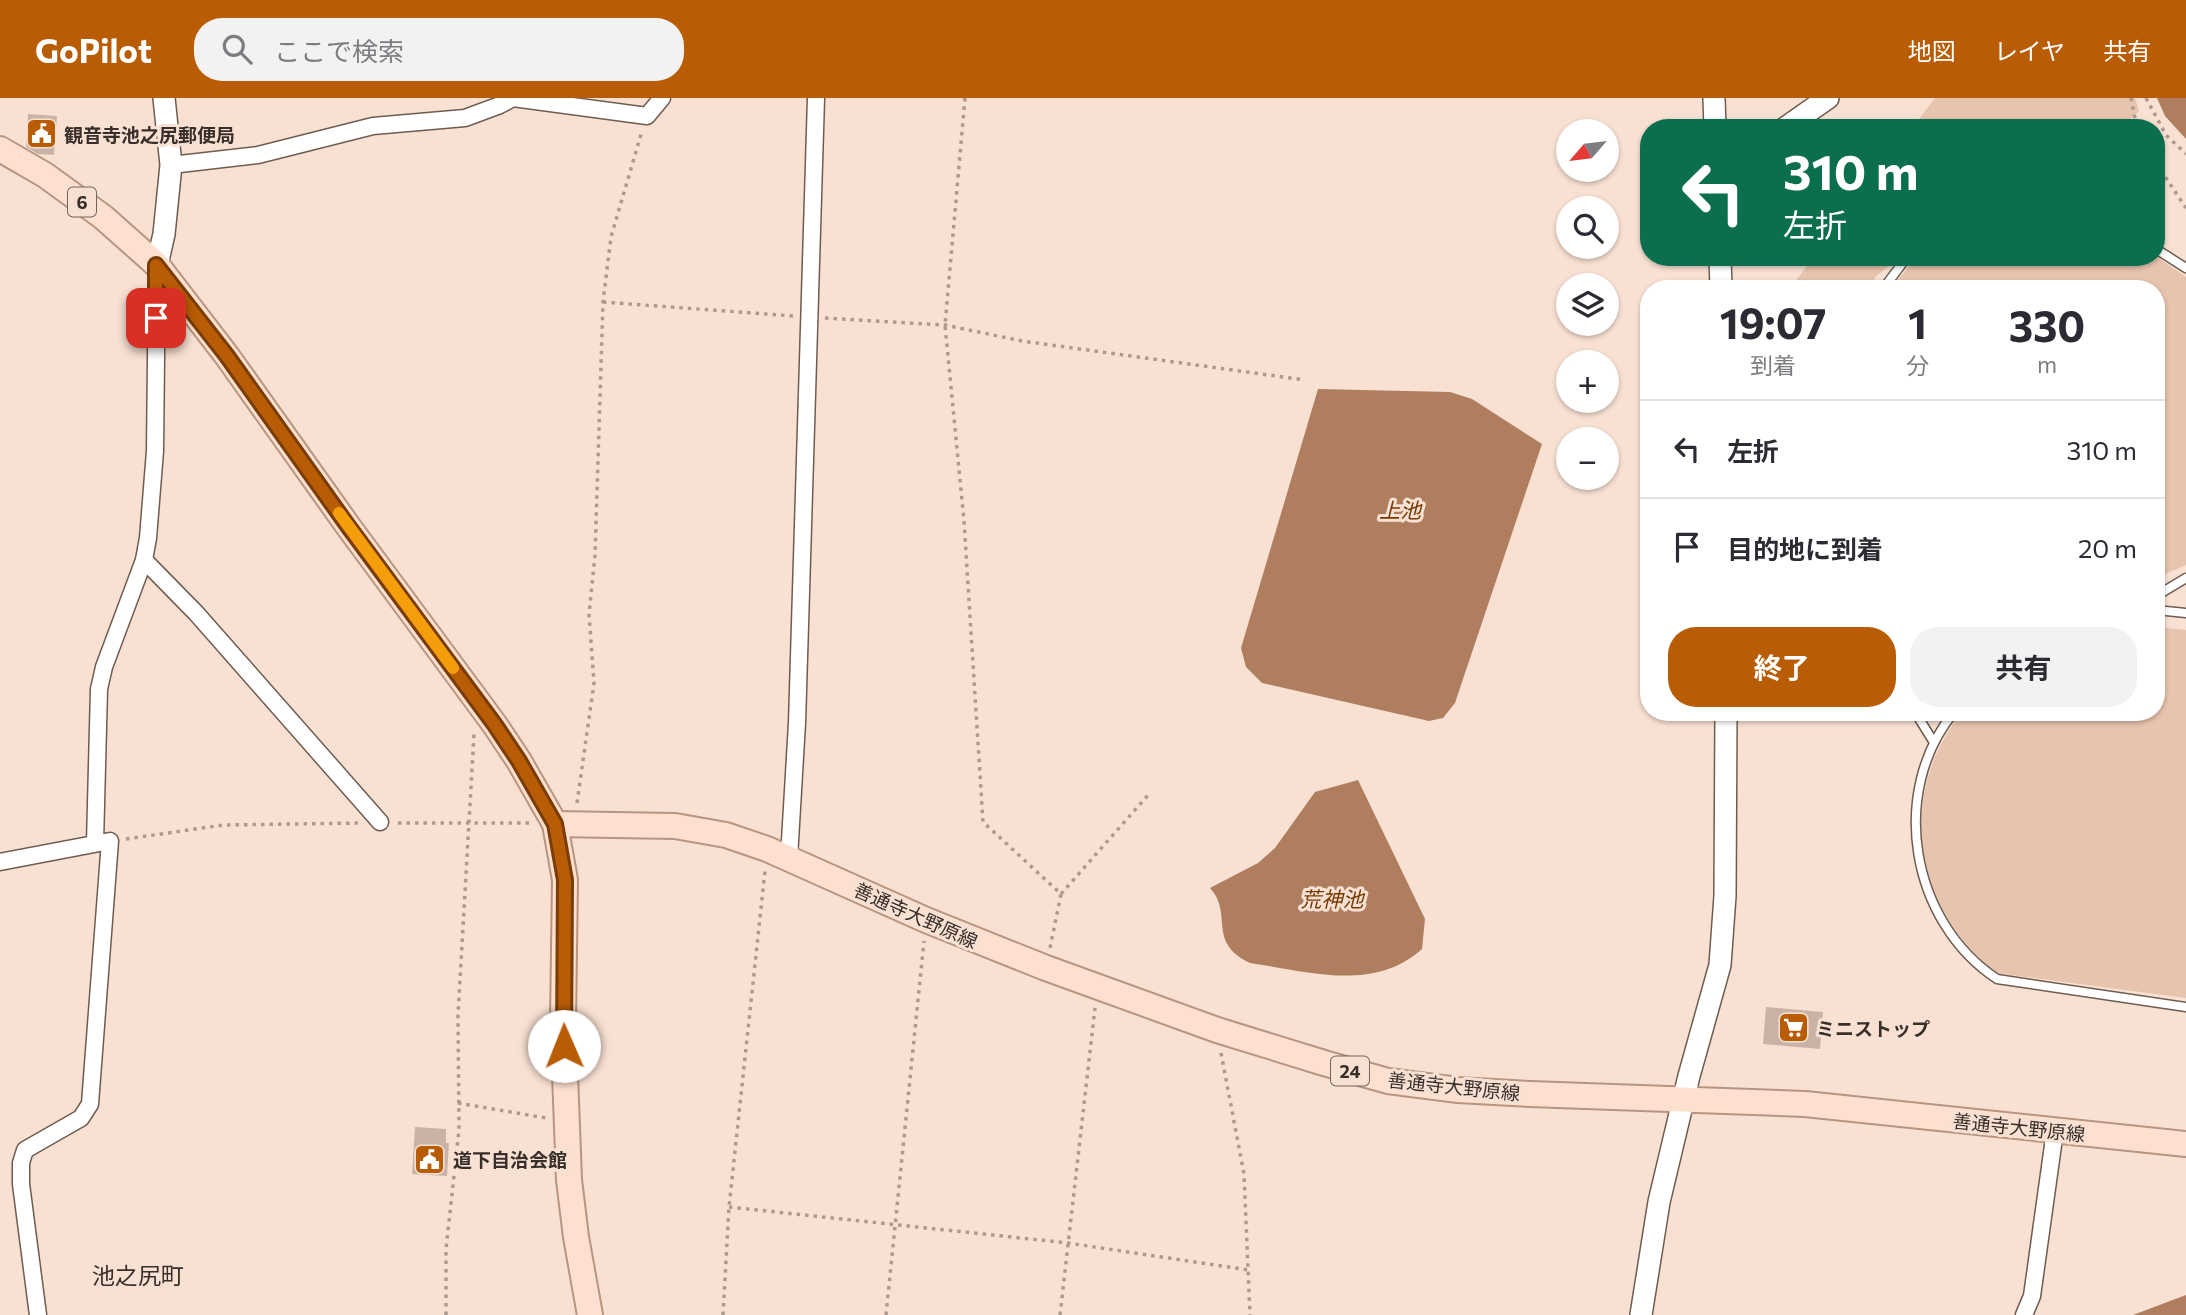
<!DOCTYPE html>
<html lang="ja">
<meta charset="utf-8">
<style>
:root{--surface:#fff;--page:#f2f2f3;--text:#2b2b33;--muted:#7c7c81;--line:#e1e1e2;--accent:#b95c06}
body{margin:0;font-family:Commissioner,"Noto Sans JP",sans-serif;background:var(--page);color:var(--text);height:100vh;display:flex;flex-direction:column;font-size:26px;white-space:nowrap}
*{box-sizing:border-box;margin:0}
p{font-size:23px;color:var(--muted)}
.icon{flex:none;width:38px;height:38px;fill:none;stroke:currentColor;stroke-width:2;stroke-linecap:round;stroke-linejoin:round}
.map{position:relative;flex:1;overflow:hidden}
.details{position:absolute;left:1640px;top:182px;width:525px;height:441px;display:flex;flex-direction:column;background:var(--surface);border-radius:28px;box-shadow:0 2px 5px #0004}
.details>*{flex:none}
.hud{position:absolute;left:1640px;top:21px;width:525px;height:147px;border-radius:28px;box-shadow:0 2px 5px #0004;background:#0b6e4f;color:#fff;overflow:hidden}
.needle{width:46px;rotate:242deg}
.tools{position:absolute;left:1556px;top:21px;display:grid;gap:14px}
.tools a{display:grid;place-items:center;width:63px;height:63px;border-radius:50%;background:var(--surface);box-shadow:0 2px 5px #0004;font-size:35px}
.pin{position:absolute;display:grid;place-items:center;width:60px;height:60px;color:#fff;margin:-30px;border-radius:14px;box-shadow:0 4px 10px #0006}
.me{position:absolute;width:77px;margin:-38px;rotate:359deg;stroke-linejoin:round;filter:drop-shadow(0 0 5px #0008)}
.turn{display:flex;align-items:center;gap:24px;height:147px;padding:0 28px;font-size:32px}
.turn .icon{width:91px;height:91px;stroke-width:2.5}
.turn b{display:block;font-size:49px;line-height:60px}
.eta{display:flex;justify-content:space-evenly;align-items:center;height:119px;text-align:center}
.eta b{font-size:42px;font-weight:700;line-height:49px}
.button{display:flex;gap:14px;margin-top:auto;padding:14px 28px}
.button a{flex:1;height:80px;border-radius:28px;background:var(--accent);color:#fff;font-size:28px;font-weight:700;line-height:80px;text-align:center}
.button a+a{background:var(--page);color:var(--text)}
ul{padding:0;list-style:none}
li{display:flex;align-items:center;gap:21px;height:98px;padding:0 28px;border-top:2px solid var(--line)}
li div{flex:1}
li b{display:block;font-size:26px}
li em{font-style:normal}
header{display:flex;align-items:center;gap:42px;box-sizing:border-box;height:98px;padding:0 35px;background:var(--accent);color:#fff}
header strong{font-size:33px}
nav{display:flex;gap:38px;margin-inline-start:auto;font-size:24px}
.search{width:490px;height:63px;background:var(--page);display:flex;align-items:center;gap:18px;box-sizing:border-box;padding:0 24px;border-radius:28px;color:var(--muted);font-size:26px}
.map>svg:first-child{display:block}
.green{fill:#e7c4ae}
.water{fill:#af7e5f}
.building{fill:#c9b3a6}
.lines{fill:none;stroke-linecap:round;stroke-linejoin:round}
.lane-casing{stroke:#6f5c50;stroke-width:11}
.street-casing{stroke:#6f5c50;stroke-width:19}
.secondary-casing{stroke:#6f5c50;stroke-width:24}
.primary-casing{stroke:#b79580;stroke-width:28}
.path{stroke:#ac9a90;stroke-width:3.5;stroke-dasharray:3.5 5;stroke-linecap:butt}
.lane{stroke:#fff;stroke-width:8}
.street{stroke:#fff;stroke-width:16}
.secondary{stroke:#fff;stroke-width:21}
.primary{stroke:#fde0cf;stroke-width:24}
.route-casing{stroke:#783c04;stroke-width:18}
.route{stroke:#b95c06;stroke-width:12}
.slow{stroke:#f59e0b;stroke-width:12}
.labels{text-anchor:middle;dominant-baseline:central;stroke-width:6;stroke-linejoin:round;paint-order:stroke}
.shield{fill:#f8e1d3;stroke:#72645d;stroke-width:2}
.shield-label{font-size:18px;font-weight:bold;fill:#382f2a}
.poi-label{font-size:19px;font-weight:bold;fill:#382f2a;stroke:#f8e1d3;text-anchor:start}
.street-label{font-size:19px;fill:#382f2a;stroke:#f8e1d3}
.water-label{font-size:21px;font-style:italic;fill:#773902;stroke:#f8e1d3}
.quarter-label{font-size:23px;fill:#382f2a;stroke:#f8e1d3}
</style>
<header>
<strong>GoPilot</strong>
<div class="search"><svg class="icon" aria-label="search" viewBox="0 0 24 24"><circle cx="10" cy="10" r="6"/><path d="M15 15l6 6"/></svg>ここで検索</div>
<nav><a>地図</a><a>レイヤ</a><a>共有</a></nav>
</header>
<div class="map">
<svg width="2186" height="1217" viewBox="0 0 2186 1217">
<rect width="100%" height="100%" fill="#f8e1d3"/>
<g class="green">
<polygon points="1935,0 2135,0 2139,13 2121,30 1912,30"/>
<polygon points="2156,158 2186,179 2186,467 2156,480 2156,191 1891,191 1912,164 1921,159"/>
<polygon points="1813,159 1900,159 1875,179 1871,191 1797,191 1796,183"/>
<path d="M 2156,529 L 2186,532 L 2186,900 L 1997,875 C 1914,811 1895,698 1962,614 L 2156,614 Z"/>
</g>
<g class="water">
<polygon points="2157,0 2186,0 2186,41 2165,18"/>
<polygon points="1318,291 1450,294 1472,301 1542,346 1455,605 1443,620 1429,623 1262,585 1246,569 1241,550"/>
<path d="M 1358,682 L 1425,821 L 1422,851 C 1373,895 1308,873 1250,865 C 1206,844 1234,816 1210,790 L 1258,765 L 1275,750 L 1315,694 Z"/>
<polygon points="2186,1197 2186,1217 2133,1217"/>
</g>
<g class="building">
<polygon points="28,16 57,18 54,57 38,56 26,49"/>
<polygon points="1766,909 1823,914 1820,951 1763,946"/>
<polygon points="415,1029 446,1031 446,1045 449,1045 447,1078 412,1076"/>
</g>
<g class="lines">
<defs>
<g id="lane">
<polyline points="2156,151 2186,170"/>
<polyline points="1883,191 1907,159"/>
<polyline points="2156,498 2186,480"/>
<polyline points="2156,512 2186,515"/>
<polyline points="1915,614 1933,643"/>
<path d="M 1954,614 C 1888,695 1911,824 1997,881 L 2186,909"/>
</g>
<g id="street">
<polyline points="171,67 258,57 373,28 465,20 500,7 513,0 647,18 662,0"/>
<polyline points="144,462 196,515 380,724"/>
<polyline points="95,745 99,591 104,569 144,462 148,440 155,353 157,167"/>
<polyline points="789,760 797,625 816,0"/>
<polyline points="0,764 110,743 90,1006 81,1020 25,1052 21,1065 21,1086 38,1217"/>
<polyline points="2024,1217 2032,1198 2055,1033"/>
</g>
<g id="secondary">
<polyline points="1714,0 1715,30"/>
<polyline points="1785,30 1828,0"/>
<polyline points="1720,159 1721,191"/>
<polyline points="157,167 164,136 171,67 164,0"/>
<polyline points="1641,1217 1659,1104 1689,978 1720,867 1725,798 1726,614"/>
</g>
<g id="primary">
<polyline points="0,51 45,77 103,119 157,167 227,258 348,428 495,627 519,663 555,726 565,782 563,923 569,1082 576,1139 590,1217"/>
<polyline points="555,726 675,728 726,737 767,751 926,822 1046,870 1217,932 1324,965 1388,983 1458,992 1530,996 1805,1006 2186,1046"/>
</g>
</defs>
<use href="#lane" class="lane-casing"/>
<use href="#street" class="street-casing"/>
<use href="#secondary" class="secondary-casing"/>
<use href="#primary" class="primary-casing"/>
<g class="path">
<polyline points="965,0 945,227 964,423 983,724 1061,796 1050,850"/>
<polyline points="2131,0 2137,30"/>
<polyline points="2146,0 2166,37 2186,56"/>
<polyline points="2156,65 2186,110"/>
<polyline points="603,204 793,218"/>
<polyline points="825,220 945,227 1022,243 1305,282"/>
<polyline points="577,705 594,585 589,516 595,457 603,204 611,139 642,33"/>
<polyline points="398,725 530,725"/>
<polyline points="126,741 223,727 358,725"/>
<polyline points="1061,796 1149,696"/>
<polyline points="1221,955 1244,1076 1250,1217"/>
<polyline points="458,1005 546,1020"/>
<polyline points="729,1109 1068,1145 1249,1172"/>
<polyline points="446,1217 446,1151 459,1032 458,917 474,636"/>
<polyline points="723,1217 729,1109 765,773"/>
<polyline points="886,1217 924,843"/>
<polyline points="1060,1217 1095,910"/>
</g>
<use href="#lane" class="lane"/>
<use href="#street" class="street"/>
<use href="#secondary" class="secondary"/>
<use href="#primary" class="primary"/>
</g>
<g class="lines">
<defs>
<polyline id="route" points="156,220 156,167 227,258 348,428 495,627 519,663 555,726 565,782 564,948"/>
</defs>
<use href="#route" class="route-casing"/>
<use href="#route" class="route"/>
<polyline class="slow" points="339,415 453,570"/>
</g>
<defs>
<symbol id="civic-square" viewBox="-11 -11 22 22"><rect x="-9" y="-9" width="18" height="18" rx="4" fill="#b95c06" stroke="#f8e1d3"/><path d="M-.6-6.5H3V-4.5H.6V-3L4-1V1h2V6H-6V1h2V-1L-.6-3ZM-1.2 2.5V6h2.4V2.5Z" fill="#fff"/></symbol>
<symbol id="supermarket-square" viewBox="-11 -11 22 22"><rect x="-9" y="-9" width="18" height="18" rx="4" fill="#b95c06" stroke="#f8e1d3"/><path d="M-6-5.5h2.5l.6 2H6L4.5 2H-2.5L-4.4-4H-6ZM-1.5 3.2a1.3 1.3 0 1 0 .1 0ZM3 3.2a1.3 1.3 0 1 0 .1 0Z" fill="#fff"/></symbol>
</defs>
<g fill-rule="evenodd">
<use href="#civic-square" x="24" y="18" width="35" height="35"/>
<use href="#supermarket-square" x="1776" y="912" width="35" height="35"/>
<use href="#civic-square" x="412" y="1044" width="35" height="35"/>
</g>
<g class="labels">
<g class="shield">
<rect x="68" y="89.5" width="28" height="29" rx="5"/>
<rect x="1331" y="958.5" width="38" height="29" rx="5"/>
</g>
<g class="shield-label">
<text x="82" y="104">6</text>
<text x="1350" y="973">24</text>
</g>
<g class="poi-label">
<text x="64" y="36">観音寺池之尻郵便局</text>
<text x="1816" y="930">ミニストップ</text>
<text x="453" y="1061">道下自治会館</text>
</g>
<g class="street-label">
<text transform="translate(916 817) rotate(24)">善通寺大野原線</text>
<text transform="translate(1454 988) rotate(6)">善通寺大野原線</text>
<text transform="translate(2019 1029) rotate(6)">善通寺大野原線</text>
</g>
<g class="water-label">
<text x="1400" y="411">上池</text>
<text x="1332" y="800">荒神池</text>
</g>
<g class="quarter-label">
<text x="138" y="1177">池之尻町</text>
</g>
</g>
</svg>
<div class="tools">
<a><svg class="needle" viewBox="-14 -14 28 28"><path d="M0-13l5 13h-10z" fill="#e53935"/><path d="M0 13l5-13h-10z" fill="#7c7c81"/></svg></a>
<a><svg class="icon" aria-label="search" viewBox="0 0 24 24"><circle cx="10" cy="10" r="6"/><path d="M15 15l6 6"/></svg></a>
<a><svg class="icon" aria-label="layers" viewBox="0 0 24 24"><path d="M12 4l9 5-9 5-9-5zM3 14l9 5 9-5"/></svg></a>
<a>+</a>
<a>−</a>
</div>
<div class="pin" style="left:156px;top:220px;background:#d93025"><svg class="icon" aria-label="arrive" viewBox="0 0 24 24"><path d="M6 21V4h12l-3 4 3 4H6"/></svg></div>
<svg class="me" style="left:564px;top:948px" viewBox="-20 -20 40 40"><circle r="19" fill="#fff"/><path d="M0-13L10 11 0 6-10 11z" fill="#b95c06"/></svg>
<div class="hud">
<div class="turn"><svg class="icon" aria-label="left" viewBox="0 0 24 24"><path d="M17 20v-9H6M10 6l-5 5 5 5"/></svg><div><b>310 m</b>左折</div></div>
</div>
<section class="details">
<div class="eta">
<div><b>19:07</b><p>到着</p></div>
<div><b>1</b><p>分</p></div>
<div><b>330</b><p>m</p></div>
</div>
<ul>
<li><svg class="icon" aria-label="left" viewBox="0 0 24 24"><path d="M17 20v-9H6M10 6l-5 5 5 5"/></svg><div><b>左折</b></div><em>310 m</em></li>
<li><svg class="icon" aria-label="arrive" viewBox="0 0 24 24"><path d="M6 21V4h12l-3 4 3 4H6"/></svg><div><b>目的地に到着</b></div><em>20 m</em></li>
</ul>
<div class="button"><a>終了</a><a>共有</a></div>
</section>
</div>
